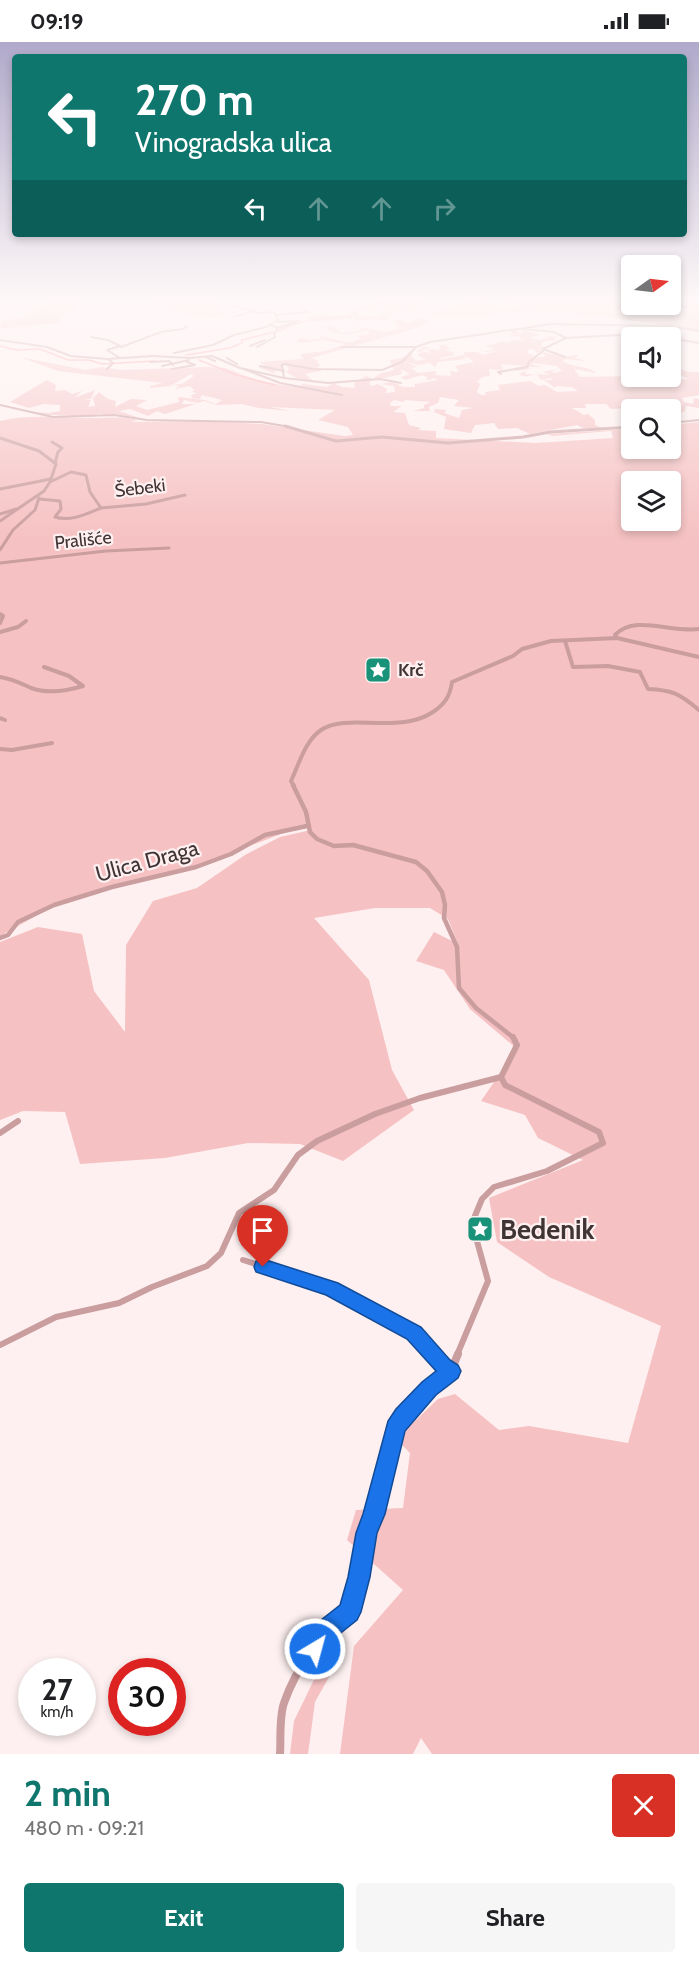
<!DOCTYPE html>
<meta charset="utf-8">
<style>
:root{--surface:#fff;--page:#f6f6f6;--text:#202124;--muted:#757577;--accent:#0f766e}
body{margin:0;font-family:Cabin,sans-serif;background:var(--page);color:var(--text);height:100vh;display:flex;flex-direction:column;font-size:22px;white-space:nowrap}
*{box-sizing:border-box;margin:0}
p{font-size:20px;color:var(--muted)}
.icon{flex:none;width:33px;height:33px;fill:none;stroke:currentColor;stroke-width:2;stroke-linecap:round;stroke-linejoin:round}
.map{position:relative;height:1712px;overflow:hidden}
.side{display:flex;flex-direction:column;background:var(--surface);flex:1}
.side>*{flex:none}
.banner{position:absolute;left:12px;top:12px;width:675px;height:183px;border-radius:6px;box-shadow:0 3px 9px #0003;background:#0f766e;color:#fff;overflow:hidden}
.needle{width:39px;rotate:76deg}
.tools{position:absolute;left:621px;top:213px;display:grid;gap:12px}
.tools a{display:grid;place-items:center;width:60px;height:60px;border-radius:6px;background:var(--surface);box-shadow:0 3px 9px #0003;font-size:30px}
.speed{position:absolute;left:18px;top:1616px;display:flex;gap:12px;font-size:30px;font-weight:700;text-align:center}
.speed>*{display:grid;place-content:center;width:78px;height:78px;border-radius:50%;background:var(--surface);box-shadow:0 3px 9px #0003;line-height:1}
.speed small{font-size:15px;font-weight:400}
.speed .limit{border:9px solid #d22;background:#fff;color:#111}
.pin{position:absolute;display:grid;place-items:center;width:51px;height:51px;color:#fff;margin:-62px -26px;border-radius:50% 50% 50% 0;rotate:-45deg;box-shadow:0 0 6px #0007}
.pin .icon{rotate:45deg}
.me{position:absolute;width:66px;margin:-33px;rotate:37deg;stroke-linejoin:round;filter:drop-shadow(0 0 4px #0008)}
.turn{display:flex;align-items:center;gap:21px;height:126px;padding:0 24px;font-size:27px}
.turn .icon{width:78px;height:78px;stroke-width:2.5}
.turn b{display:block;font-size:42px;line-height:51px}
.lanes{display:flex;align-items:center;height:57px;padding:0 24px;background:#0003;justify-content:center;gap:30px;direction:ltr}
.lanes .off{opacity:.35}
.round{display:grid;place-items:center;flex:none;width:63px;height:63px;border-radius:6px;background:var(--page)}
.overview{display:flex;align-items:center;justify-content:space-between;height:102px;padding:0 24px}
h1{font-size:36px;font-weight:700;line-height:45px;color:var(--accent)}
.button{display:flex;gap:12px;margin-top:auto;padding:12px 24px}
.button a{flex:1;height:69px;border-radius:6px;background:var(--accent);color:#fff;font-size:24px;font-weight:700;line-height:69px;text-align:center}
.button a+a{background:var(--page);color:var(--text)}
.status{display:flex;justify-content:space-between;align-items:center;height:42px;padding:0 30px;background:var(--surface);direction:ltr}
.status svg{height:16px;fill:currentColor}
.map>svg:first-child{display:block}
.green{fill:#f6c1c2;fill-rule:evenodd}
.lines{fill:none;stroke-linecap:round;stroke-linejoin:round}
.stream{stroke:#fd999e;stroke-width:1.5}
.minor-far5{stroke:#ca9d9e;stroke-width:2}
.minor-far4{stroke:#ca9d9e;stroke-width:3}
.minor-far3{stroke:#ca9d9e;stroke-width:4}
.minor-far2{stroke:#ca9d9e;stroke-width:4.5}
.minor-far1{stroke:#ca9d9e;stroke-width:6}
.minor{stroke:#ca9d9e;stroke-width:8}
.tertiary{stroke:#ca9d9e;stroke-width:3}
.route{fill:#1a73e8;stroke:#114b97;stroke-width:1.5}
.labels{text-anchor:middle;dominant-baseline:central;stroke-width:4.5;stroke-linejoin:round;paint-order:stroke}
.far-street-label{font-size:18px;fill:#413435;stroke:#fef0f0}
.far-poi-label{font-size:18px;font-weight:bold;fill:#413435;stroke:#fef0f0;text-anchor:start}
.street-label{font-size:22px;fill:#413435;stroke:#fef0f0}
.near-poi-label{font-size:27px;font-weight:bold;fill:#413435;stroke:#fef0f0;text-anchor:start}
</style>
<div class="status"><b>09:19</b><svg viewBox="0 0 49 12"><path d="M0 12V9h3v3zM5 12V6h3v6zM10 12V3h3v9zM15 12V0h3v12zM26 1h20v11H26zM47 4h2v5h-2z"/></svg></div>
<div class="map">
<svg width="699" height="1712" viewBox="0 0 699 1712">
<rect width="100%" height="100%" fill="#fef0f0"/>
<g class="green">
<polygon points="46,259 79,259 77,265 60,274 59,281 0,287 2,279 25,275 26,270 51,261"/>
<polygon points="147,259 212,259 222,262 213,268 227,270 212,276 160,267"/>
<path d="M 380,259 L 436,259 L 410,264 L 418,266 L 413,268 L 420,272 L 398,268 L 384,279 L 373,277 L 354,279 L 352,279 L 356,277 C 341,275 317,284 305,275 L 327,270 L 329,273 L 346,274 L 360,265 L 356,268 L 362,275 L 378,274 L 387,267 L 379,266 L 373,269 L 362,265 Z"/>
<path d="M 465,259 C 483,259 496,266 515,265 L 517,262 L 483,259 L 631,259 L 632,262 L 670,262 L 671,259 L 699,259 L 699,288 L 595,273 L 536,270 L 535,268 L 484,273 L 426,273 L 462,263 Z"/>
<path d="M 396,276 L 409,281 L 420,276 L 430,278 L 417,286 L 311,316 L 317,318 L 320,324 L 316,326 L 321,326 L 321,329 L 305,332 L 313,339 L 300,338 L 286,330 L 289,327 L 287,324 L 289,323 L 276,320 L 282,322 L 282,328 L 276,326 L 271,327 L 277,329 L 273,331 L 258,325 L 265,324 L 260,320 L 303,317 L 300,312 L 325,309 L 346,302 L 323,298 L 300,301 L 297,299 L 300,296 L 310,298 L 323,296 L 316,293 L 350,301 L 361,296 L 356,294 L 369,292 L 369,289 C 355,289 339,298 326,285 L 332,284 L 342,291 L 363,288 L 360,287 L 361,285 L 384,290 L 400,287 L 395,281 Z"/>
<path d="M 516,288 L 521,292 L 523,291 L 520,288 L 538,292 L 538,294 L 531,295 L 533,297 L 542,298 L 550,294 L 555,295 L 556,298 L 543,300 L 541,304 L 546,305 L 540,308 L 541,309 L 537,311 L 533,307 L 528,307 L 528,312 L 534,313 L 531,316 L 544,315 L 545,313 L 541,311 L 543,310 L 563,315 L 579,313 L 575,316 L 586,319 L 564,317 L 563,319 C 573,326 585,323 597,331 L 574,327 L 580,335 L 630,334 L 631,330 L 632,334 L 663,335 L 665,337 L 649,338 L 663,342 L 671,338 L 689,337 L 678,332 L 678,329 L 671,330 L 671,324 L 689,330 L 699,330 L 699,353 L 682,356 L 684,360 L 693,362 L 694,356 L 699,357 L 699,366 L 686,364 L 685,369 L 671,375 L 670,368 C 650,367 631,365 611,367 L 606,362 L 585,362 L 586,366 L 572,366 L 584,373 L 588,372 L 595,378 L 595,383 L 602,386 L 583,386 L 577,383 L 530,392 L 517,386 L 498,387 L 494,381 L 475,383 L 471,391 L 444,387 L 446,375 L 434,370 L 435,367 L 447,368 L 444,371 L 459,376 L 462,368 L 473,366 L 454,364 L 459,358 L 440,355 L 438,361 L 429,365 L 430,369 L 413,369 L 424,366 L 424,363 L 430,360 L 405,358 L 404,360 L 394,358 L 390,361 L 391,364 L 402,364 L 393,370 L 405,371 L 409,383 L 421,386 L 418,388 L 436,389 L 436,396 L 536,401 L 613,396 L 611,389 L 552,394 L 547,392 L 631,387 L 631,390 L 621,391 L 631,395 L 632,406 L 670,406 L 671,383 L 699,380 L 699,1712 L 432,1712 L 421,1696 L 413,1712 L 340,1712 L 354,1604 L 403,1548 L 347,1498 L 356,1468 L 403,1466 L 410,1411 L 396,1397 L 438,1357 L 455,1352 L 499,1388 L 529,1384 L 628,1401 L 661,1284 L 549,1235 L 497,1200 L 489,1156 L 583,1118 L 538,1096 L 525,1073 L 481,1059 L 517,1007 L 470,967 L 444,928 L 416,919 L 434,890 L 458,902 L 448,877 L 430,866 L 375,866 L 314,876 L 369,938 L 392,1028 L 414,1068 L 343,1119 L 300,1102 L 248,1101 L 165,1116 L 80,1122 L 65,1070 L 23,1069 L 0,1078 L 0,900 L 38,885 L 82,892 L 94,949 L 125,990 L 126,903 L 153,859 L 197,846 L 245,813 L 280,795 L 311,788 L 308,782 L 186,828 L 108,845 L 52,865 L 0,894 L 0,379 C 31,372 62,376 94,376 C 110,376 122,374 137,378 L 131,380 L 211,379 L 262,382 L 345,394 L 353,393 L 348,385 L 318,378 L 335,368 L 271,365 L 290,369 L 259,366 L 241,362 L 217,363 L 204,359 L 198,361 L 184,358 L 182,362 L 196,362 L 165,372 L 157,369 L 148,374 L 130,367 L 119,369 L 140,376 L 114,372 L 103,374 L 103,372 L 97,372 L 95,375 L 34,372 L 30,370 L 50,371 L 60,369 L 60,363 L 44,362 L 29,366 L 10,360 L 47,338 L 56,343 L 55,349 L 65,348 L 72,352 L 82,349 L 74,356 L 95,348 L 91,357 L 83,357 L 91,358 L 88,365 L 95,364 L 93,356 L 99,350 L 108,357 L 116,359 L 115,365 L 131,357 L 147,358 L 136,364 L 147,368 L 179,360 L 178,355 L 205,358 L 216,362 L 222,358 L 202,353 L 200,357 L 192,356 L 191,353 L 197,351 L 192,350 L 194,348 L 190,344 L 175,347 L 179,344 L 172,343 L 182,342 L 194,334 L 191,332 L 170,344 L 151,346 L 150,344 L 163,341 L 58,329 L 20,315 L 85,328 L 102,325 L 120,328 L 208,325 L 225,326 L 259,339 L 288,344 L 299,345 L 303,342 L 327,345 L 333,341 L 342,345 L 355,346 L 354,341 L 366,334 L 373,337 L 379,332 L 394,328 L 390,318 L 402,316 L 409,312 L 408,310 L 412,310 L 412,315 L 416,319 L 426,317 L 419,314 L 418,312 L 422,311 L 417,309 L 423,305 L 430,305 L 421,309 L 429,311 L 430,309 L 426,308 L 433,307 L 438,309 L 441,305 L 439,303 L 446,303 L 450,307 L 445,308 L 454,310 L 454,313 L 439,316 L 442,317 L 464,313 L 464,310 L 477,310 L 483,313 L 496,309 L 481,310 L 495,307 L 485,304 L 505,299 L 505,301 L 515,298 L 525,299 L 519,297 L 521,295 L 512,294 L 510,290 ZM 464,315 L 467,315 L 474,320 L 455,324 L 459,330 L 450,329 L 451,334 L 435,333 L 437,329 L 418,331 L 411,326 L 417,325 L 406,320 L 418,323 L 430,321 L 435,325 L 438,320 L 466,317 ZM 533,321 L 557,324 L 562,329 L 554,331 L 552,329 L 558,327 L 543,330 L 551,333 C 542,332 534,333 525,332 L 526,329 L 519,332 C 523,336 531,334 537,332 L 541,338 L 551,336 L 552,338 L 544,338 L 555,346 L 556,344 L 572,345 L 578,349 L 557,350 L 545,343 L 539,344 L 530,339 L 498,343 L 500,348 L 485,350 L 486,353 L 481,353 L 477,350 L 480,342 L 477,340 L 482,335 L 490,334 L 489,327 L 503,328 L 501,322 L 525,324 L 514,326 L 517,329 L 529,327 L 529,325 L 544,325 L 533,323 ZM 401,327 L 410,332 L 401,335 L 405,338 L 422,333 L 428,336 L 426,338 L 431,338 L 432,336 L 439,338 L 415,342 L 415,345 L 403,345 L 393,340 L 380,342 L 394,344 L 395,350 L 386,351 L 387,347 L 378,342 L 370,344 L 370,339 L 402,332 ZM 632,440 L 670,440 L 670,478 L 632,478 Z"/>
<polygon points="326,1613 338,1619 315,1660 308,1712 290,1712 294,1679"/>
</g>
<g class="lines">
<g class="stream">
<path d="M 278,289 C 303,277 328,275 355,274 L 357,266 L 369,265 L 380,259"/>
<polyline points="0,304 16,308 40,307 68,318 89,318 102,322 154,319"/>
<polyline points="186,313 230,306 242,301 242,298 273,290"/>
<polyline points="199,318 236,333 275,343"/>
</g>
<g class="minor-far5">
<polyline points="276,273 309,270 303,267 300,259"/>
<polyline points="234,275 253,269"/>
<polyline points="277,280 299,279"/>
<polyline points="278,286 296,280"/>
<polyline points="523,287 554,290 566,296 618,293 638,296"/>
<polyline points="91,295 108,298 120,304 107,308 120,316"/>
<polyline points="661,296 670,296"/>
<polyline points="670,296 699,301"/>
<polyline points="0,298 47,305 71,314 107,317 153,314"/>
<polyline points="250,304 265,298"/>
<polyline points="121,305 161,290 183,287 187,284"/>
<polyline points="257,305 275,295 274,292 278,286 271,283"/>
<polyline points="341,305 416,305"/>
<polyline points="174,311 213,303 234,293 266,285 278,278 274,270 259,271 226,262 225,259"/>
<polyline points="152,314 190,316 212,314 240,326 284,336 282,323 284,322 313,327 382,328 402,320 416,305 430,300 551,282 669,284 699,289"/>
<polyline points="206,315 215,319"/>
<polyline points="565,315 543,307 566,296"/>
<polyline points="227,316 237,322"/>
<polyline points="150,320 169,319 173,323"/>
<polyline points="162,324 189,318"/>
<polyline points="260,324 284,329"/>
<polyline points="107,327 113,321 108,317"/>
<polyline points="172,327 195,323 187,320"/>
<polyline points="244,327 280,341 342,353"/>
<polyline points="501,332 498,330 527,325 529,320 544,308"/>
<polyline points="284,336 328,341 380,337 401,341"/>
<polyline points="0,363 53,375 114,373 147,378 261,380 290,385"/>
<polyline points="670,381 699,378"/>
<polyline points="626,385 632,385"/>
</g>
<g class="minor-far4">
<polyline points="285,384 336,399 382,395 448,401 523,395 550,390 632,385"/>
<polyline points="52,400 62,406 58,410 55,421"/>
<polyline points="50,440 71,430 86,433 90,450 101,466 146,462 185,453"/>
<polyline points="0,447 51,437"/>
<path d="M 39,457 L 60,459 L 61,467 L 55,475 C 71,480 86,472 101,466"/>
<polyline points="0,472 16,467"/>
<polyline points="0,508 13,488 35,468 39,456"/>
<polyline points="0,521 106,509 169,506"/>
</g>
<g class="minor-far3">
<polyline points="0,572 3,574 0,581"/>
<polyline points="0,590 18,585 26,579"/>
<path d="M 617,596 L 615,593 C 635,572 670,591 699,587"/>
<path d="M 565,599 L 573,625 L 608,624 L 640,630 L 648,647 C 673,648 680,652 699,668"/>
<path d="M 0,635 C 13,637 20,641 31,646 C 48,652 67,649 83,644 L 69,634 L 44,625"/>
<polyline points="0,676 5,678"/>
<polyline points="0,707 12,708 52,701"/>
<path d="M 294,744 L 291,739 C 299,722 305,699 321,688 C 348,670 398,693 433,670 C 445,662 450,654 452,640 L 513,614 L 522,607 L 551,599 L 617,596 L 699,615"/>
</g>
<g class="minor-far2">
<polyline points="293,743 306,770 310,790 317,797 334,804 353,803 416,820 427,829 442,850 445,863 444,876 457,905 459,946 476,966 514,996"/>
<polyline points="0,896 8,893 18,880 54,863 112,845 196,825 231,812 265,793 307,784"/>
</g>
<g class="minor-far1">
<polyline points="501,1035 517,1003 513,995"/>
<polyline points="0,1091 18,1079"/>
<polyline points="243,1218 332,1246 414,1291 434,1313"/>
<polyline points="0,1303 56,1275 119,1261 152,1245 207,1224 221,1211 239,1171 274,1148 298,1113 317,1099 375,1072 420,1056 501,1035"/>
<polyline points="457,1313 488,1239 472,1181 482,1157 494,1145 547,1129 603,1101 599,1090 505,1043 501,1035"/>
</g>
<g class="minor">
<polyline points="451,1329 458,1312"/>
<path d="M 280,1712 C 281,1696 279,1675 284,1661 C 296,1626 321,1592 349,1570 L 395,1386 L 420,1354 L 451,1329 L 432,1312"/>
</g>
<polyline class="tertiary" points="0,396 39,409 56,422 50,440 44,449 0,479"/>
</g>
<linearGradient id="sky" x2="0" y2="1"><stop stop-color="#b0a9ca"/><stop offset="0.52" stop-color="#fff8f8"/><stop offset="1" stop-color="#fff8f8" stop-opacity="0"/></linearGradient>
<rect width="699" height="498" fill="url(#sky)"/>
<polygon class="route" points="263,1217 338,1241 421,1285 450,1318 458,1323 461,1329 458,1336 436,1353 405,1389 385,1472 377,1491 370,1535 361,1570 357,1578 337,1594 323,1616 315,1619 306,1616 303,1607 321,1578 340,1563 348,1535 356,1491 363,1472 388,1379 396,1367 422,1340 436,1329 407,1297 326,1253 256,1230 254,1225 256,1219"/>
<defs>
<symbol id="sight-square" viewBox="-11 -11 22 22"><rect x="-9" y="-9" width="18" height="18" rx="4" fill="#18937a" stroke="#fef0f0"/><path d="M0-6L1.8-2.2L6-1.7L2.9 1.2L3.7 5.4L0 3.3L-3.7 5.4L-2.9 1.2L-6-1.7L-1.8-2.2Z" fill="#fff"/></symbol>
</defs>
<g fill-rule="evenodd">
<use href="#sight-square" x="363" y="613" width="30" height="30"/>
<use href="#sight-square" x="465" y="1172" width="30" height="30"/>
</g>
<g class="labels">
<g class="far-street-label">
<text transform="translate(140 446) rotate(-7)">Šebeki</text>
<text transform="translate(83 498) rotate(-6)">Prališće</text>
</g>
<g class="far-poi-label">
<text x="398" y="628">Krč</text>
</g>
<g class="street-label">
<text transform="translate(147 819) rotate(-15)">Ulica Draga</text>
</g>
<g class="near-poi-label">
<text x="500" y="1187">Bedenik</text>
</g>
</g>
</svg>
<div class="tools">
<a><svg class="needle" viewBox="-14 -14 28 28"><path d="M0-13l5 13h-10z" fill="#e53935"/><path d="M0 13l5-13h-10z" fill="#757577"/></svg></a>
<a><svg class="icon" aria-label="sound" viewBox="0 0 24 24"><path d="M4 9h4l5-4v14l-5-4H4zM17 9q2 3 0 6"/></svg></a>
<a><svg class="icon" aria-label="search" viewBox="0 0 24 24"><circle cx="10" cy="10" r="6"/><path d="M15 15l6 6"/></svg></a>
<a><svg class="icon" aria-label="layers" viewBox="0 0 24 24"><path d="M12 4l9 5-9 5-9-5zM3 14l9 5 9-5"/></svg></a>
</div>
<div class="speed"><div>27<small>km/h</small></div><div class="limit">30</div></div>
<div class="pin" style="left:263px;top:1225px;background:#d93025"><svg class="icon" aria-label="arrive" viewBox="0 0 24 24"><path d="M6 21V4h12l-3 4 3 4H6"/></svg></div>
<svg class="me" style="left:315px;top:1607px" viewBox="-20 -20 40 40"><circle r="17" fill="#1a73e8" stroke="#fff" stroke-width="3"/><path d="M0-11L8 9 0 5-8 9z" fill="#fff"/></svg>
<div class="banner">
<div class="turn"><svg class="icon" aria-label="left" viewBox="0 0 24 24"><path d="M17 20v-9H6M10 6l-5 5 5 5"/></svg><div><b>270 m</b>Vinogradska ulica</div></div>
<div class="lanes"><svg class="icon" aria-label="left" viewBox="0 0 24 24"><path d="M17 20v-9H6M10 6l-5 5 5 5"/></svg><svg class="icon off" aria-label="ahead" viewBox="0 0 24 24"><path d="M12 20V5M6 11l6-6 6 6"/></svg><svg class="icon off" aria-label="ahead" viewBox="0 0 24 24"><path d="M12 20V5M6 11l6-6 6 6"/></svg><svg class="icon off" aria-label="right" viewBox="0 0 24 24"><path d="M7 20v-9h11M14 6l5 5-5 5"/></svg></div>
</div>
</div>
<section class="side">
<div class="overview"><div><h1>2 min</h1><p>480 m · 09:21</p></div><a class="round" style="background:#d93025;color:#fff"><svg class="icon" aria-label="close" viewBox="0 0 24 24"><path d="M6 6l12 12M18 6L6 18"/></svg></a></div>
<div class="button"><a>Exit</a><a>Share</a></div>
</section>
